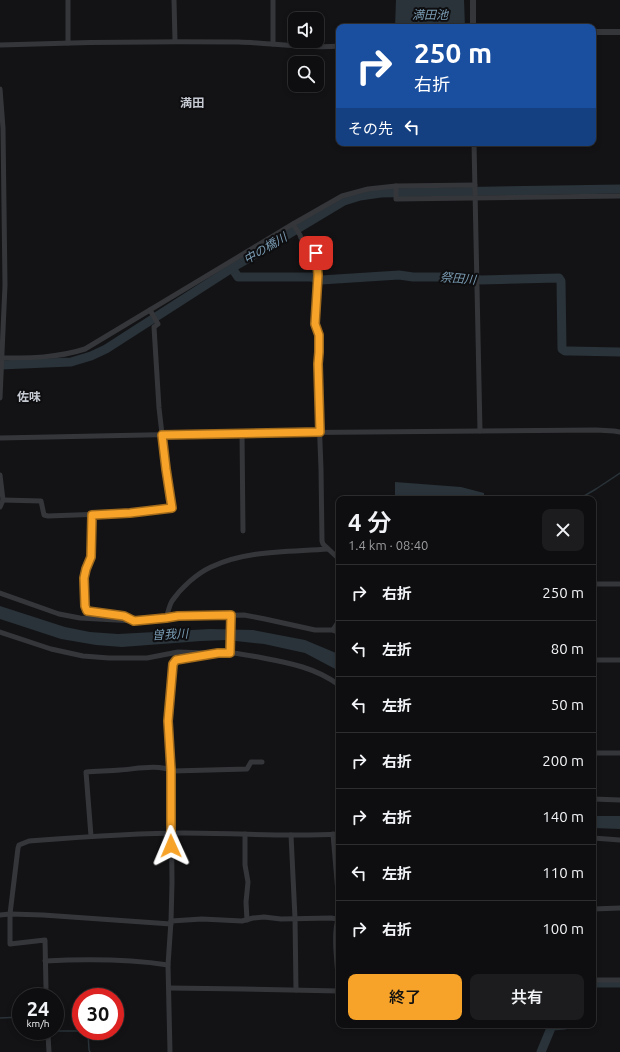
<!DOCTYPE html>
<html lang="ja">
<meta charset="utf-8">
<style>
:root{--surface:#0e0e10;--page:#1c1c1e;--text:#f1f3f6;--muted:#9b9c9f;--line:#2e2e30;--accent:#f7a329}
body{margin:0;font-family:Ubuntu,"Noto Sans JP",sans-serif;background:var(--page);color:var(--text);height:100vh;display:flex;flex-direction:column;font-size:15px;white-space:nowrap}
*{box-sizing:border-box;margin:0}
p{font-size:13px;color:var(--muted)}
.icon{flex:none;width:22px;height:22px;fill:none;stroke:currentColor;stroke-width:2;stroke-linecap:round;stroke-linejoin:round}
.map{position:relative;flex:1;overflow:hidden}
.details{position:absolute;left:336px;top:496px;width:260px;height:532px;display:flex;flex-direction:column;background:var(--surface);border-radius:8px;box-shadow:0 2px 6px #0003,0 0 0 1px var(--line)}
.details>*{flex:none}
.banner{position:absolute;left:336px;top:24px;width:260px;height:122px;border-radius:8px;box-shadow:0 2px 6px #0003,0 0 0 1px var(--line);background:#1a4fa0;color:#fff;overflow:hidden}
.fabs{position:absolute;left:288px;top:12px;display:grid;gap:8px}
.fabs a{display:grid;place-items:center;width:36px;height:36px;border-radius:8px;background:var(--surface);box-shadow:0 2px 6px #0003,0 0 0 1px var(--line);font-size:20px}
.speed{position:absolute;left:12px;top:988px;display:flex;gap:8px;font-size:20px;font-weight:700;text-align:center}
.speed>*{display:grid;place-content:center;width:52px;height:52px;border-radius:50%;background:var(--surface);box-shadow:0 2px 6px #0003,0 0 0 1px var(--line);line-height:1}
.speed small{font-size:10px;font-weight:400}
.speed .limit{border:6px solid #d22;background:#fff;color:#111}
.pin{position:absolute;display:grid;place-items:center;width:34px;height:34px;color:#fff;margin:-17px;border-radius:8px;box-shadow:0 2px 6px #0006}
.me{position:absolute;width:44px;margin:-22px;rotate:359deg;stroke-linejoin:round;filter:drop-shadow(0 0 3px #0008)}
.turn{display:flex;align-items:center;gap:14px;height:84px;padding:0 12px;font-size:18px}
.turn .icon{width:52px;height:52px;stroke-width:2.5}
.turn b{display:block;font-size:28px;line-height:34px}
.then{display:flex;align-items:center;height:38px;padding:0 12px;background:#0003;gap:8px;font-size:15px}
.round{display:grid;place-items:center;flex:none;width:42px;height:42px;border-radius:8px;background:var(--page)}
.overview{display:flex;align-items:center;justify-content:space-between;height:68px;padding:0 12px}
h1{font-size:24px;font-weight:600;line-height:30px}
.primary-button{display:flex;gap:8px;margin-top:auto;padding:8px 12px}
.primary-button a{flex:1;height:46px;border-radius:8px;background:var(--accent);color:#111;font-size:16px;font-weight:600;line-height:46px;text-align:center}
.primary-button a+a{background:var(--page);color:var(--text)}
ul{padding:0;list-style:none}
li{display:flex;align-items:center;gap:12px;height:56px;padding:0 12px;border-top:1px solid var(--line)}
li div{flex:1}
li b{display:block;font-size:15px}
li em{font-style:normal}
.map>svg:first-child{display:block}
.water{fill:#293339}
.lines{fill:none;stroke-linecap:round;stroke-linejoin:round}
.stream{stroke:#293339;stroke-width:1.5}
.river{stroke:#293339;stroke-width:9}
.minor{stroke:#34363a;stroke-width:5}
.tertiary{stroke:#34363a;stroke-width:6}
.route-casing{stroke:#a16a1b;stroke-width:10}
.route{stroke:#f7a329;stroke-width:7}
.labels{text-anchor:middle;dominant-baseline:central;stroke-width:4;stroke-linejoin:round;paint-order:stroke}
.water-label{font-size:12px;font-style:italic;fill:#7a9cb3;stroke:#0e0e10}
.neighbourhood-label{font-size:12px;font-weight:bold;fill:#c6cad2;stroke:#0e0e10}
</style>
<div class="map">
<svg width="620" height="1052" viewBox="0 0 620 1052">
<rect width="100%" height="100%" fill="#131315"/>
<g class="water">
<polygon points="396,0 464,0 465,27 395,27"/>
<polygon points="395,482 461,487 484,493 484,499 395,499"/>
<polygon points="0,606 65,627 90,632 118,634 210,629 253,630 305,640 336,653 339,656 339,671 305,653 264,644 227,640 201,641 122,647 96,645 61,639 0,619"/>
<polygon points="593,816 620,816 620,829 593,828"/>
</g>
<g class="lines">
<g class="stream">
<polyline points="579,499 596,489 620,473"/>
<polyline points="0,1018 21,1017"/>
<polyline points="49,1031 86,1031 88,1033 89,1050 90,1052"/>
</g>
<g class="river">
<polyline points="232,268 238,277 311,277 321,280 399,275 413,277 469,277 481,280 559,278 561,281 562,349 565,351 570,351 620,352"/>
<polyline points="0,365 71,362 91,356 106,349 232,268 344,201 360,196 381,193 620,189"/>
<polyline points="593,983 620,983"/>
<polyline points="541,1052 551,1028 553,1026 565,1025"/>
</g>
<g class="minor">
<polyline points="68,0 68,43"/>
<polyline points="174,0 175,41"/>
<polyline points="273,0 273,44"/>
<path d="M 0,45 C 80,42 159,41 239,42 C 272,43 306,49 339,46"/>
<polyline points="0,89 3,128 5,285 0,398"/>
<polyline points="474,143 480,431 596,430 614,431 620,432"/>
<polyline points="396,186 396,199 620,196"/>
<polyline points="293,224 300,235 301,238 303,240 314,244 316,248 317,275 315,324 319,335 319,352 317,364 321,469 322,541 323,544 339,559"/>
<path d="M 1,358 C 31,358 57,358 85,349 L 293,224 L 342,196 L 368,189 L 396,186 L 475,185"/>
<polyline points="242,433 243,531"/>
<polyline points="0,438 242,433 480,431"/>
<polyline points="0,475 3,500 0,507"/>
<polyline points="3,500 41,501 44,515 48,516 130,513 172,508 166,469 159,408 154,327 158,324 150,310"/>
<polyline points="93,515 91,557 86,569 84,578 85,606 87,611 124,616 133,620"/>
<polyline points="593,584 620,584"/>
<polyline points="0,593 59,614 80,618 134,621 166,618 178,616 244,615 265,619 315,630 333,630 339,633"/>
<path d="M 166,618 C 168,613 169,606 172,601 C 181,588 196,574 211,567 C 247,550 289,552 328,549"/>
<polyline points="333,630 339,621"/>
<polyline points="0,632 51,649 83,656 109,658 147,658 178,652 206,653"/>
<path d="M 216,653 C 221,653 227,652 232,653 C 242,654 253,656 263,658 C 290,663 316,668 339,685"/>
<polyline points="230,653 231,615"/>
<polyline points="593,660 620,660"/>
<polyline points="593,753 620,753"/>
<polyline points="593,799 620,800"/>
<polyline points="245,834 245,865 248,882 246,902 247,920"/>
<polyline points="333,834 339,904"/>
<polyline points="291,835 295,918 296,990"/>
<path d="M 91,836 L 86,772 C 97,771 109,771 120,770 C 136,769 158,764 173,771 L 247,769 L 251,762 L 262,762"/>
<polyline points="593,838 620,840"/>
<polyline points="593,909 620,908"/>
<polyline points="0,915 10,914 43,915 171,924"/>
<path d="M 339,917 C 332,932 338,969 339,987"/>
<polyline points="171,921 202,919 242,921 253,918 264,917 281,919 331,918 337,919"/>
<path d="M 45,961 C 86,959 128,959 168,965"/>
<polyline points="593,980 620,980"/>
<polyline points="169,988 243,989 339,991"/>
<path d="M 44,997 L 46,988 L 45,940 L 10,944 L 10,914 L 18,848 L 19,845 L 29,841 C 81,837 132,833 184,833 C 236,833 287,837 339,834"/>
<polyline points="45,1031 48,1035 49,1052"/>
<polyline points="170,1052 168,965 171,921 172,883 171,770 168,721 173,664 177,660 218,653"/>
</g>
<g class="tertiary">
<polyline points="473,0 473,27"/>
<polyline points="593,32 620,32"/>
</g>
</g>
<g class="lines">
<defs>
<polyline id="route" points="171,846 171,770 168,721 173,664 176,660 218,653 230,653 231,615 178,616 166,618 134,621 124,616 87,611 85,606 84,578 86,569 91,557 92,515 130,513 172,508 166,469 162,435 320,432 318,364 319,352 319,335 315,324 318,275 316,253"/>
</defs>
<use href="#route" class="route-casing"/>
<use href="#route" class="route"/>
</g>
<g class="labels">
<g class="water-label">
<text x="430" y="14">満田池</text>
<text transform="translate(265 248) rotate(-31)">中の橋川</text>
<text transform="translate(458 278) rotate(5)">祭田川</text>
<text transform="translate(170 634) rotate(-3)">曽我川</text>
</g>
<g class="neighbourhood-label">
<text x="192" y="102">満田</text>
<text x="29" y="396">佐味</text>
</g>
</g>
</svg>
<div class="fabs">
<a><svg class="icon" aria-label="sound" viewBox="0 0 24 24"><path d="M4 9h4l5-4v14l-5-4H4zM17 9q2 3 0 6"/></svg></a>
<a><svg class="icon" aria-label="search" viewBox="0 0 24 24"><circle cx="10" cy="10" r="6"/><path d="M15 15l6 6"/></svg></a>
</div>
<div class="speed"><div>24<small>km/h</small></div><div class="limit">30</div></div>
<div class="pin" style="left:316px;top:253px;background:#d93025"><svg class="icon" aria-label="arrive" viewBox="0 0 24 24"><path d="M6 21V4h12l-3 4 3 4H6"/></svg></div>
<svg class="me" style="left:171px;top:846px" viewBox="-20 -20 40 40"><path d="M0-17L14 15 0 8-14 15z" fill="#f7a329" stroke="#fff" stroke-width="4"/></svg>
<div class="banner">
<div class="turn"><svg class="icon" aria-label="right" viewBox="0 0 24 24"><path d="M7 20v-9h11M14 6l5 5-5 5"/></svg><div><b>250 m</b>右折</div></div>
<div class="then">その先<svg class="icon" aria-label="left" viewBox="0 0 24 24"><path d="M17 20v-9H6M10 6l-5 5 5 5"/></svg></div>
</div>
<section class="details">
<div class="overview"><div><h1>4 分</h1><p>1.4 km · 08:40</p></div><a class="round"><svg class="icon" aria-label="close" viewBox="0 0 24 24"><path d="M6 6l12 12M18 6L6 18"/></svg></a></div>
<ul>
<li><svg class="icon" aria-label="right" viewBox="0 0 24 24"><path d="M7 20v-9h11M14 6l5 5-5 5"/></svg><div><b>右折</b></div><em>250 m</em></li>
<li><svg class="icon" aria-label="left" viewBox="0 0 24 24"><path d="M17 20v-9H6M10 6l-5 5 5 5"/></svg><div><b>左折</b></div><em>80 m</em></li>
<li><svg class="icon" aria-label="left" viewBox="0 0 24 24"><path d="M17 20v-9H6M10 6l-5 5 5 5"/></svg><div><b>左折</b></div><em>50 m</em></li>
<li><svg class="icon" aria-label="right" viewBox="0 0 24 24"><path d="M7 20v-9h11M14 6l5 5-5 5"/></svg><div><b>右折</b></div><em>200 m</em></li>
<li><svg class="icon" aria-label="right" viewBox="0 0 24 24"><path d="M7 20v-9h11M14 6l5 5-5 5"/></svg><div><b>右折</b></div><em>140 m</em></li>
<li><svg class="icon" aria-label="left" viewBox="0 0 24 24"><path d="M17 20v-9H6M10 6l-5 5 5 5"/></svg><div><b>左折</b></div><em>110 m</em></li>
<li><svg class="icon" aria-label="right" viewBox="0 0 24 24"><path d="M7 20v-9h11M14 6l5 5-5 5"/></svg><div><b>右折</b></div><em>100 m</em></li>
</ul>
<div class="primary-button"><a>終了</a><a>共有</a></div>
</section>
</div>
